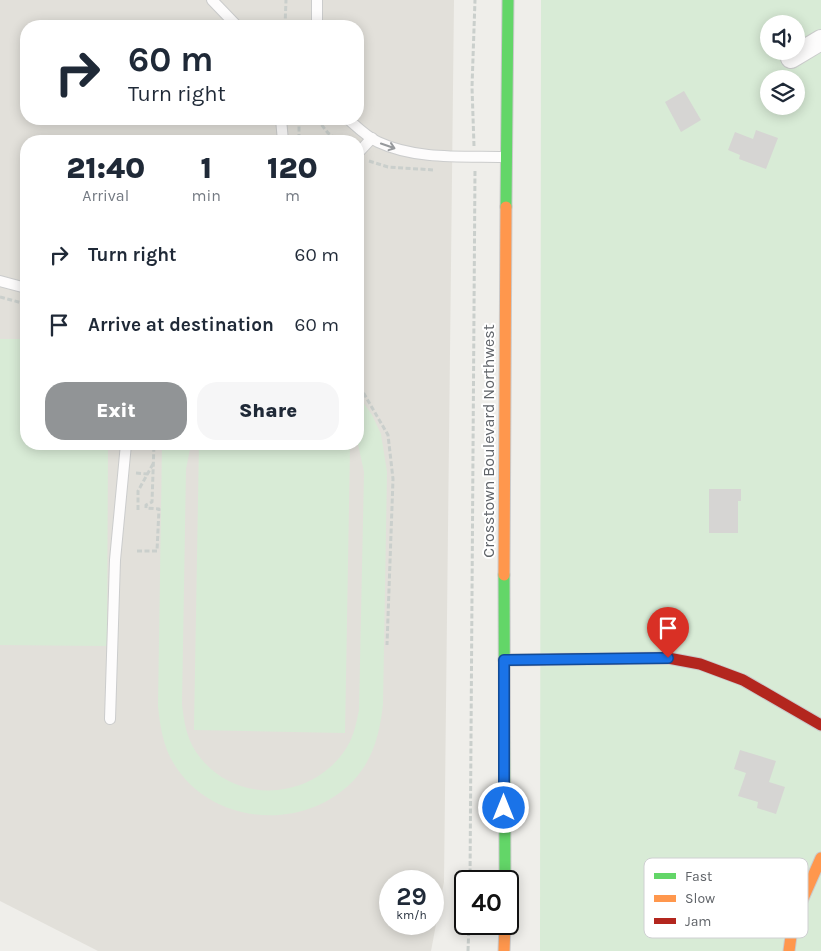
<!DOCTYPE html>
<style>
:root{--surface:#fff;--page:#f6f6f7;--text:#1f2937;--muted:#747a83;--accent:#919496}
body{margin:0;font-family:Karla,sans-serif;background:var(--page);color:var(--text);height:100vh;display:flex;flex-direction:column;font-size:19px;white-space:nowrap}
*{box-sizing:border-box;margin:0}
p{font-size:16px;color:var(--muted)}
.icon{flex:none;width:28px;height:28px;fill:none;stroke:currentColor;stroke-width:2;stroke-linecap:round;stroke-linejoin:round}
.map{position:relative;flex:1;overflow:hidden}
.drawer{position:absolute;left:20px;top:135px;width:344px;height:315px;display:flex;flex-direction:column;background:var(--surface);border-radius:20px;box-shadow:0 2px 12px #0003}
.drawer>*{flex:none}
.banner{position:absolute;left:20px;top:20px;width:344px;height:105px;border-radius:20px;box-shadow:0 2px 12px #0003;background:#fff;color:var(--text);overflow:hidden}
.tools{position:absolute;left:760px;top:15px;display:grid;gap:10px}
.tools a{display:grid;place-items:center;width:45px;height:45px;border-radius:50%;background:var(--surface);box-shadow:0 2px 12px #0003;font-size:25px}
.speed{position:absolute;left:379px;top:870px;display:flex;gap:10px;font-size:25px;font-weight:700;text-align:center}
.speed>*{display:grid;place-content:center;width:65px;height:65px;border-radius:50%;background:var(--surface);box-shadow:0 2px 12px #0003;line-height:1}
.speed small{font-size:12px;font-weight:400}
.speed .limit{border:2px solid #111;border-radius:8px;background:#fff;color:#111}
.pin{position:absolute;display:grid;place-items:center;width:42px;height:42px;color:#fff;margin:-51px -21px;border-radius:50% 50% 50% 0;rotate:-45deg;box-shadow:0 0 5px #0007}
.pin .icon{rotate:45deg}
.me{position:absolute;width:55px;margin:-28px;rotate:0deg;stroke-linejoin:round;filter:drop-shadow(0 0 4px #0008)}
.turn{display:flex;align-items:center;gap:18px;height:105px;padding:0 25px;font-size:22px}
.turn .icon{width:65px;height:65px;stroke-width:2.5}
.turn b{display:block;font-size:35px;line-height:42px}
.eta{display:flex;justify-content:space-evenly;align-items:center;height:85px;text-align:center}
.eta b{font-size:30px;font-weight:800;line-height:35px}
.cta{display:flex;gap:10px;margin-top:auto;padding:10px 25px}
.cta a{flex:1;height:58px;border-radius:20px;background:var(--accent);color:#fff;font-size:20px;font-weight:800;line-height:58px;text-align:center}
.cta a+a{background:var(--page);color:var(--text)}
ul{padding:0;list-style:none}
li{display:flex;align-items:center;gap:15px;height:70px;padding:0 25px}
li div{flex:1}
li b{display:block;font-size:19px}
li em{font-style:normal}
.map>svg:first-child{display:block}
.education{fill:#e2e0da;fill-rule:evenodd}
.green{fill:#d8ebd6;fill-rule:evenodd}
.building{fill:#d6d5d3}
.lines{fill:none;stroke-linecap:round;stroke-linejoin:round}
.lane-casing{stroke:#cbcccc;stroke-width:12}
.street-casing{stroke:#cbcccc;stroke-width:22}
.fast-casing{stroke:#cacacb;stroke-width:13}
.slow-casing{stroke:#cacacb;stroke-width:13}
.jam-casing{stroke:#cacacb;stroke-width:13}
.path{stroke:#cacfcc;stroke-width:3;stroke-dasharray:5 2.5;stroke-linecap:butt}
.lane{stroke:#fdfcfc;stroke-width:10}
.street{stroke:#fdfcfc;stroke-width:20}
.fast{stroke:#63d668;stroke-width:11}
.slow{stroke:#ff974d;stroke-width:11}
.jam{stroke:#b3261e;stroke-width:11}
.oneway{stroke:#96999c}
.route-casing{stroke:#114b97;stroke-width:12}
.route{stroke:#1a73e8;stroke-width:9}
.labels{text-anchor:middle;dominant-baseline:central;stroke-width:4;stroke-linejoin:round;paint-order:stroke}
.street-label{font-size:16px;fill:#5f6368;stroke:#fff}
.key{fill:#fff;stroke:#cfd0d2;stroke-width:1}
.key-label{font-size:14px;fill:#5f6368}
</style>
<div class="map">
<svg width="821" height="951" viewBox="0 0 821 951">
<rect width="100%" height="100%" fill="#efeeea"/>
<path class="education" d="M 0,0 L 454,0 L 444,882 L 431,951 L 98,951 L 0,901 ZM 26,26 L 358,26 L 358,119 L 26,119 ZM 26,141 L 358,141 L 358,444 L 26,444 ZM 390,881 L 432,881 L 432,924 L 390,924 Z"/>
<g class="green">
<path d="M 541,0 L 821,0 L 821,951 L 540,951 ZM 769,24 L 796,24 L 796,51 L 769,51 ZM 769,79 L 796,79 L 796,106 L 769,106 Z"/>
<polygon points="0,339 26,339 26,444 108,444 107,646 0,645"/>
<path d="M 358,395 L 372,415 L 381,434 L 387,472 L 383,704 C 380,733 373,760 353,781 C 304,832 212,826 174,764 C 163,746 160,726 158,706 L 162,444 L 191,444 L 186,469 L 182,704 C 184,721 186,737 196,752 C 231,804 307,802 343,753 C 353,740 356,725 359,710 L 364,472 L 358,444 Z"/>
<polygon points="199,444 350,446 345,733 194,730"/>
</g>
<g class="building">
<polygon points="684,91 701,120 681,132 665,102"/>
<polygon points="756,130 778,138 766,169 739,159 740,155 728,150 735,132 753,139"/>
<polygon points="709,489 741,489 741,501 738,501 738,533 709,533"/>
<polygon points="740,750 776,761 769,782 785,787 776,814 757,808 758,802 738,796 746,773 734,769"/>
</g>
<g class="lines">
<defs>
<g id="lane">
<polyline points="212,0 237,26"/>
<polyline points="317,26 317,0"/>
<polyline points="281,119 283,141"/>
<path d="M 348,119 C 357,127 367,137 378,142 C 416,160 464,156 504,157"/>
<polyline points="358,153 372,138"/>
<polyline points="0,281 26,288"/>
<polyline points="110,719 115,560 126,444"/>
</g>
<polyline id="street" points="791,58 821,40"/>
<g id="fast">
<polyline points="506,207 508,0"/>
<polyline points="504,575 505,881"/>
</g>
<g id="slow">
<polyline points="504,575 506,207"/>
<polyline points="504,951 505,924"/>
<polyline points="789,951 793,921 821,858"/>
</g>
<polyline id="jam" points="504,660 668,658 700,664 743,680 821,725"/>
</defs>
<use href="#lane" class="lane-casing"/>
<use href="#street" class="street-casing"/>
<use href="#fast" class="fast-casing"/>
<use href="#slow" class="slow-casing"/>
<use href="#jam" class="jam-casing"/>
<g class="path">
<polyline points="285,26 286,0"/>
<polyline points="299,119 299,141"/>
<polyline points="317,119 328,133 339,141"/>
<polyline points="474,146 472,87 475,0"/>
<polyline points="369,161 388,167 434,170"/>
<polyline points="0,297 26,304"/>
<polyline points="358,388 363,392 388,435 393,479 387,645"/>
<polyline points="136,473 148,474"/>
<polyline points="146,508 146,505 152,502 154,444"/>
<polyline points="138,510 138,491 153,464"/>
<polyline points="137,551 157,551 159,509 146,508"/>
<polyline points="470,881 475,169"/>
<polyline points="468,951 469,924"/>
</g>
<use href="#lane" class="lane"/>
<use href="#street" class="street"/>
<use href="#fast" class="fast"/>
<use href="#slow" class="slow"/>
<use href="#jam" class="jam"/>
</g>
<defs><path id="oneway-shaft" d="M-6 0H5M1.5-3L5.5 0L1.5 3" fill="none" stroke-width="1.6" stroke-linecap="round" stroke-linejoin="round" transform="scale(1.25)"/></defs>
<use class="oneway" href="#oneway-shaft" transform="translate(388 146) rotate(19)"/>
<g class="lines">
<defs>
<polyline id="route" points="504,808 504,660 668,658"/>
</defs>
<use href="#route" class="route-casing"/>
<use href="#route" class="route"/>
</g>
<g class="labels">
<g class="street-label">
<text transform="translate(488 441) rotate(-90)">Crosstown Boulevard Northwest</text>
</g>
</g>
<rect x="644" y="858" width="164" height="80" rx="8" class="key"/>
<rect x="654" y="873" width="22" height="6" fill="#63d668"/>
<rect x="654" y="895" width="22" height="7" fill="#ff974d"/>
<rect x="654" y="918" width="22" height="6" fill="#b3261e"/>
<g class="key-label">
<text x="685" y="881">Fast</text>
<text x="685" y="903">Slow</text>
<text x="685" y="926">Jam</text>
</g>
</svg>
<div class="tools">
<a><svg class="icon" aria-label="sound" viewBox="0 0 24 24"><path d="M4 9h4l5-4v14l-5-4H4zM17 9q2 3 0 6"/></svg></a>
<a><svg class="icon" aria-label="layers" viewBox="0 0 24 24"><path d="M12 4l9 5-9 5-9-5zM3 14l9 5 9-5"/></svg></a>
</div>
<div class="speed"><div>29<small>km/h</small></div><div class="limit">40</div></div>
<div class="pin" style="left:668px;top:658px;background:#d93025"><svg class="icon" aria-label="arrive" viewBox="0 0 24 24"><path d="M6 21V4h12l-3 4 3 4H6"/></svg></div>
<svg class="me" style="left:504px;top:808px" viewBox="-20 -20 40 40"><circle r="17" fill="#1a73e8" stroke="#fff" stroke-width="3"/><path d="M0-11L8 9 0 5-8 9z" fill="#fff"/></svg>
<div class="banner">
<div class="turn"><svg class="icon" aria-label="right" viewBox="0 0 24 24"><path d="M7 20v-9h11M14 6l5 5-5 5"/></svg><div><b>60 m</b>Turn right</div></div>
</div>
<section class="drawer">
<div class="eta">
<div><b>21:40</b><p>Arrival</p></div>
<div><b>1</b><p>min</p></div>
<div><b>120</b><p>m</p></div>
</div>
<ul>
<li><svg class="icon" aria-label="right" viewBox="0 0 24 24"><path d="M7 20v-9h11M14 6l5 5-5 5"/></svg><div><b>Turn right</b></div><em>60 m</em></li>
<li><svg class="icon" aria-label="arrive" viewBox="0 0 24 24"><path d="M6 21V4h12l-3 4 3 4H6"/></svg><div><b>Arrive at destination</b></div><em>60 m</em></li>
</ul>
<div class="cta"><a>Exit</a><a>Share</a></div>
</section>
</div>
